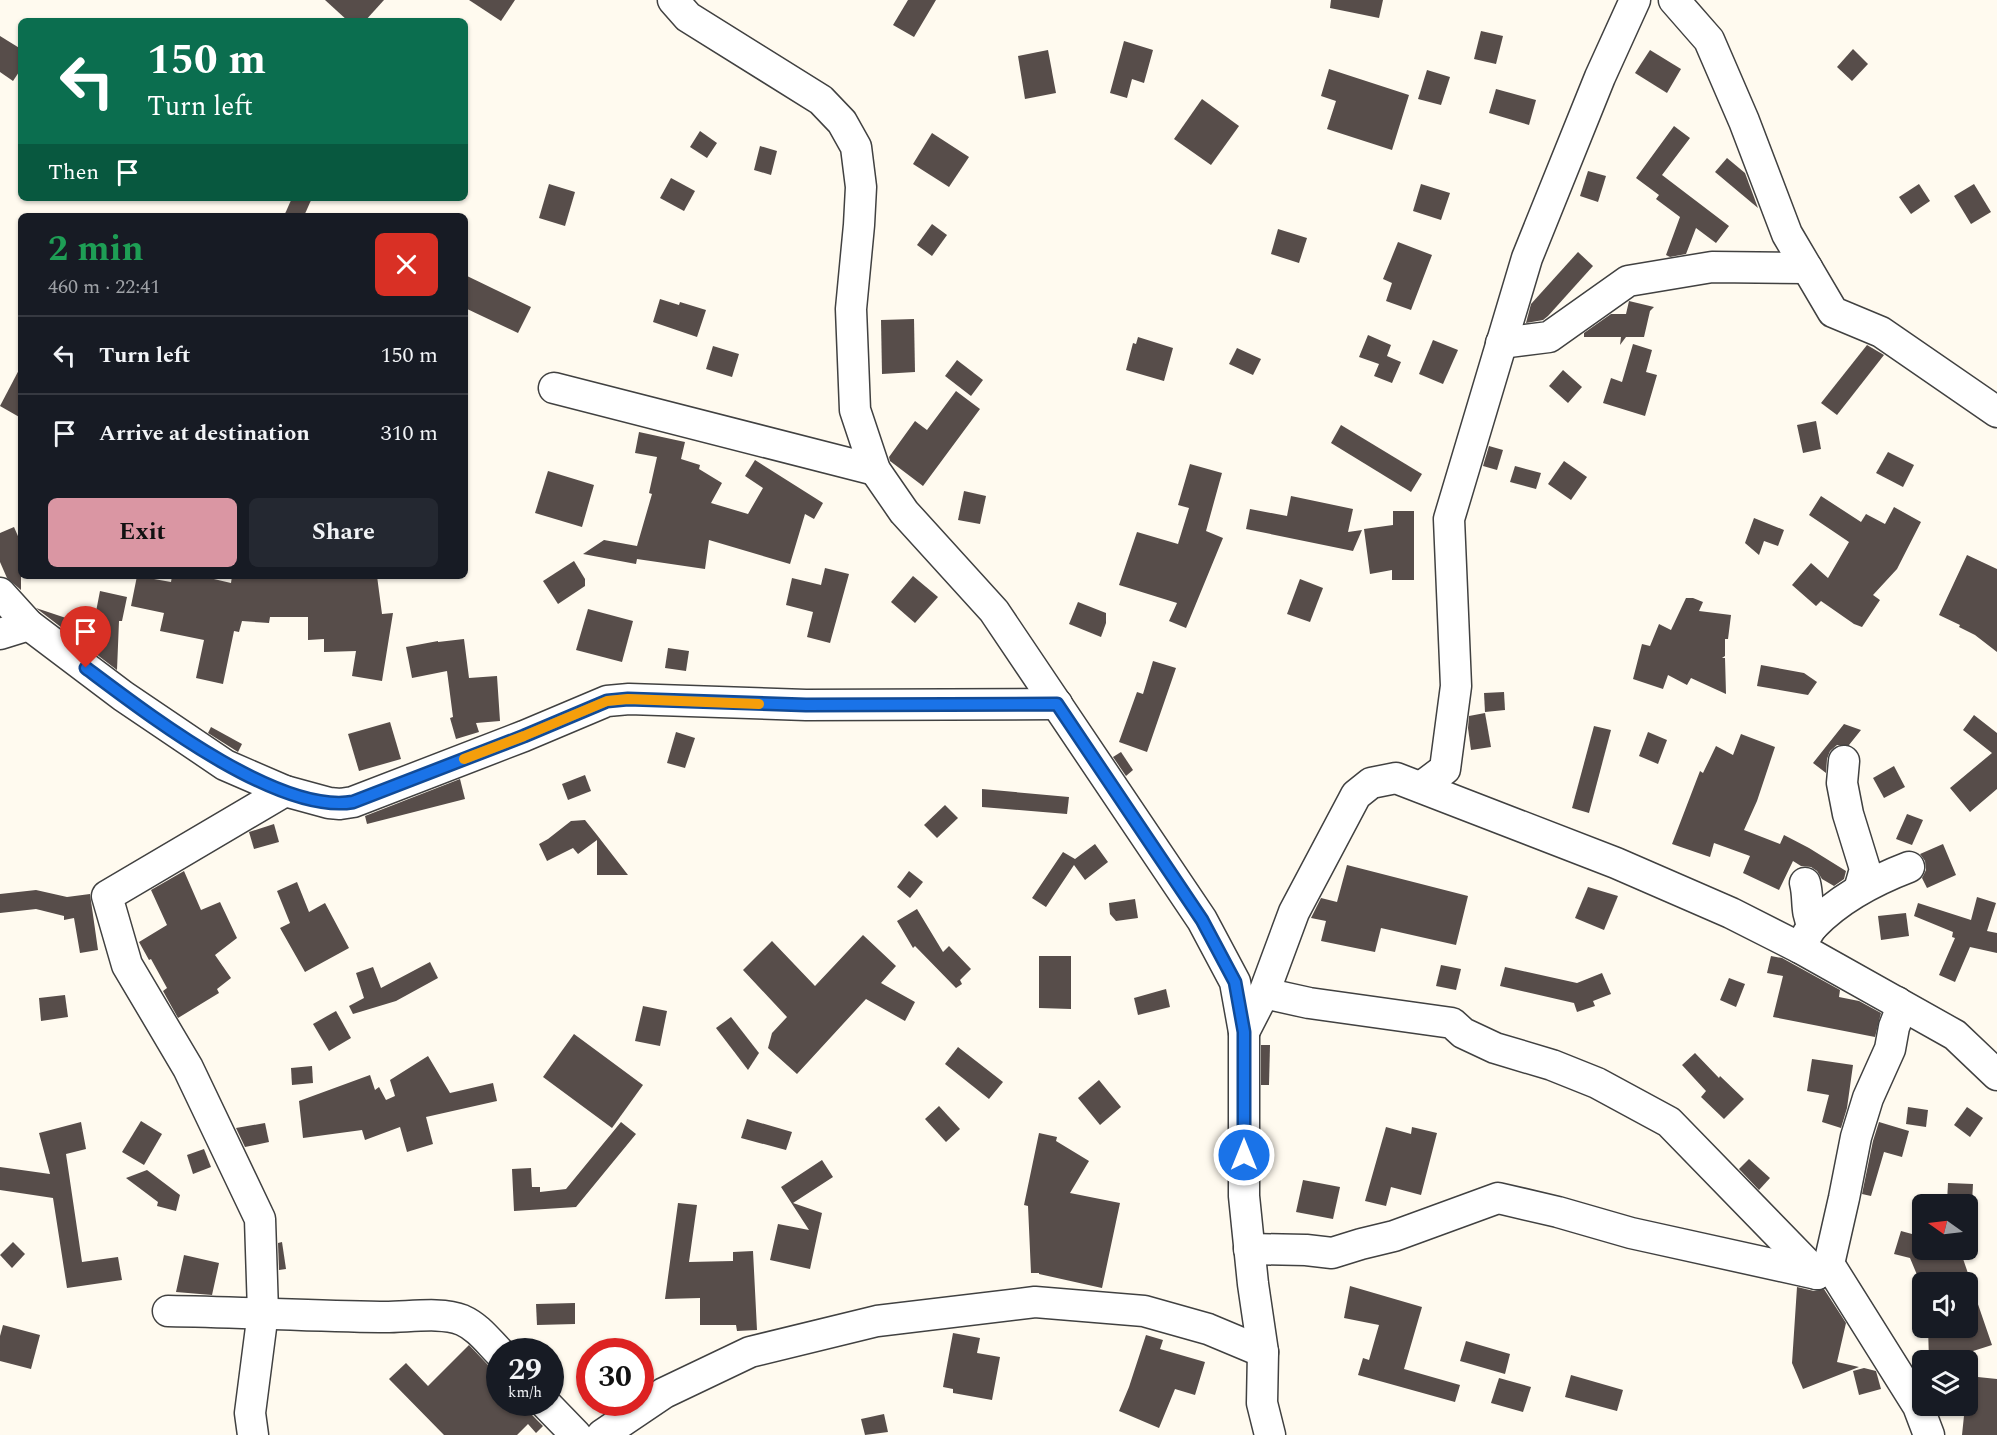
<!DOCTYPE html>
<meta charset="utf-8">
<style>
:root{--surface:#171b24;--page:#242831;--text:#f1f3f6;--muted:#9ea1a6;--line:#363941;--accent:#da96a3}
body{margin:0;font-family:Spectral,serif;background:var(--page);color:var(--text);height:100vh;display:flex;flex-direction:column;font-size:22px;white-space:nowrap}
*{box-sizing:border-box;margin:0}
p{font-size:20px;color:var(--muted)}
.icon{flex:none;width:33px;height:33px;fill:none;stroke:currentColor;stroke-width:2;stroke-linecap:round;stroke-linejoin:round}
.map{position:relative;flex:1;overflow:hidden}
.drawer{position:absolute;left:18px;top:213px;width:450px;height:366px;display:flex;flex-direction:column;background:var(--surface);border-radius:9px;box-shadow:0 2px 4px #0004}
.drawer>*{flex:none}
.guide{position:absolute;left:18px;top:18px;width:450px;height:183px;border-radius:9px;box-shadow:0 2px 4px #0004;background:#0b6e4f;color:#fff;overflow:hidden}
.needle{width:39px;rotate:284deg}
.tools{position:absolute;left:1912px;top:1194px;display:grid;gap:12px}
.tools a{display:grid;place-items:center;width:66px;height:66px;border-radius:9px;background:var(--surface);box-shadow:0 2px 4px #0004;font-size:30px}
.speed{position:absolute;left:486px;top:1338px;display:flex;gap:12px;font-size:30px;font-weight:700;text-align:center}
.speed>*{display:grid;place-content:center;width:78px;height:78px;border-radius:50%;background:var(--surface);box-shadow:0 2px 4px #0004;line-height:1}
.speed small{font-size:15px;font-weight:400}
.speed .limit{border:9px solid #d22;background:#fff;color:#111}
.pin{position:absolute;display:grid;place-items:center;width:51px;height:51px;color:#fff;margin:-62px -26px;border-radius:50% 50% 50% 0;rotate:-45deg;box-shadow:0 0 6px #0007}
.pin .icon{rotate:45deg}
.me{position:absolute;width:66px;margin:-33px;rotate:0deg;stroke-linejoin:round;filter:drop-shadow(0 0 4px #0008)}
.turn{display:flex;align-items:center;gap:21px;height:126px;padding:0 30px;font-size:27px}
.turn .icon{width:78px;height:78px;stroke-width:2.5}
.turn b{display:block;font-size:42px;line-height:51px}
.then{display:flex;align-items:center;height:57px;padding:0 30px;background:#0003;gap:12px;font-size:22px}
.round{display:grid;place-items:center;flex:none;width:63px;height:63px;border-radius:9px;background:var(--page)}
.headline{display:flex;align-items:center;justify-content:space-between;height:102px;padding:0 30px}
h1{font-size:36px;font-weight:700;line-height:45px;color:#1e9e55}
.action{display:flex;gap:12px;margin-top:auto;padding:12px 30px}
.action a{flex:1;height:69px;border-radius:9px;background:var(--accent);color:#111;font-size:24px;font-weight:700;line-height:69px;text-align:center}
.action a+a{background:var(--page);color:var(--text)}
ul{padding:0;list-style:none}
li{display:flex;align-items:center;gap:18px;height:78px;padding:0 30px;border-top:2px solid var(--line)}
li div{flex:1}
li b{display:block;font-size:22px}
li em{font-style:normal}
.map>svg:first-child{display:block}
.building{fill:#574d4a}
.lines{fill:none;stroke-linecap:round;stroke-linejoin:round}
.minor-casing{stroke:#414141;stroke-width:33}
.minor{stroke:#fff;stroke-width:30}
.route-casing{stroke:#114b97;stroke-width:15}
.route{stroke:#1a73e8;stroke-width:10}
.slow{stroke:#f59e0b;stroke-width:10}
</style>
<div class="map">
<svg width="1997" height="1435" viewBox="0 0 1997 1435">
<rect width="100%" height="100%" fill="#fffaef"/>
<g class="building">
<polygon points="325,0 384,0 365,21 348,21"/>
<polygon points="469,0 515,0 501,21"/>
<polygon points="908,0 936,0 914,37 893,25"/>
<polygon points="1331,0 1383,0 1379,18 1330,8"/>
<polygon points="1481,31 1503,36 1496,64 1474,59"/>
<polygon points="0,36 21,49 21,69 13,81 0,72"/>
<polygon points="1124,41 1153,50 1144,83 1132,79 1127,98 1110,93"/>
<polygon points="1853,49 1868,64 1852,81 1837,67"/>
<polygon points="1048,50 1056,93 1025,99 1018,56"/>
<polygon points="1650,50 1681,69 1667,93 1635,73"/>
<polygon points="1329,69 1409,95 1392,150 1327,129 1336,101 1321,96"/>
<polygon points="1427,70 1450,77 1441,105 1418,99"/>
<polygon points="1496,89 1536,100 1529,125 1489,113"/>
<polygon points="1202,99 1239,126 1211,165 1174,139"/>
<polygon points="1674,126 1690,138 1662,175 1729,226 1716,243 1696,228 1686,254 1670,257 1666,255 1680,217 1656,199 1659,195 1636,178"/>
<polygon points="700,131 717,143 707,158 690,147"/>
<polygon points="932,133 969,157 949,187 913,164"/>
<polygon points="760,146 777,151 771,175 754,170"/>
<polygon points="1727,158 1745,173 1758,208 1715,172"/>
<polygon points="1588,171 1606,176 1598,202 1580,196"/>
<polygon points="671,178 695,191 684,211 660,198"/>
<polygon points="549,184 575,192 565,226 539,218"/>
<polygon points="1421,184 1450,193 1441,220 1413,211"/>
<polygon points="1919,184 1930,201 1911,214 1899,197"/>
<polygon points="1974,184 1991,212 1971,224 1954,196"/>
<polygon points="292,198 312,198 304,216 284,216"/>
<polygon points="932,224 947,235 932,256 917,245"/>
<polygon points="1278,229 1307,238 1299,263 1271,254"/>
<polygon points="1398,242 1432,255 1411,310 1386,301 1392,283 1383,279"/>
<polygon points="1578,252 1593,266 1548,316 1543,320 1526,323 1531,304"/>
<polygon points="465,275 531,307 518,333 465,308"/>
<polygon points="660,299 679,305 680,302 706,310 697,337 653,322"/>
<polygon points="1629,301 1654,307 1650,311 1644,337 1626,337 1620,345 1621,337 1584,337 1584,333 1611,314 1626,314"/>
<polygon points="914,319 915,372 882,374 881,320"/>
<polygon points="1368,335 1391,345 1387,356 1401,362 1392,383 1374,376 1379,364 1359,357"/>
<polygon points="1138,337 1173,348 1164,381 1126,370 1133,343 1136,344"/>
<polygon points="1433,340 1458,350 1443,384 1419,374"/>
<polygon points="1633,344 1652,350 1646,372 1657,375 1645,416 1603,403 1611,378 1622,382"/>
<polygon points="1867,345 1884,355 1837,415 1821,403"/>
<polygon points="713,346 739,354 732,377 706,369"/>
<polygon points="1237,348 1261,359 1253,375 1229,364"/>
<polygon points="957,360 983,380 971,396 945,376"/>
<polygon points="21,366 21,418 0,406"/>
<polygon points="1563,370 1582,387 1568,403 1549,386"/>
<polygon points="956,391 980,409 923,486 890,461 889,457 915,421 927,430"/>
<polygon points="1816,421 1821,449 1803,453 1797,425"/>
<polygon points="1341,425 1422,474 1411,492 1331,443"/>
<polygon points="639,432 685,442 681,459 700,465 699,469 722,483 711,503 748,514 763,488 745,476 755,460 823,503 814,519 805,514 790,564 709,540 705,569 637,559 636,564 583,554 604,540 637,546 652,494 649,493 657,457 635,453"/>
<polygon points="1489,446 1503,450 1497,470 1483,466"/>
<polygon points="1888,452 1914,465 1903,487 1876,473"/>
<polygon points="1564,461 1587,477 1571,500 1548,484"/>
<polygon points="1190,464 1222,473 1206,531 1223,538 1186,628 1169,621 1177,603 1119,585 1137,532 1178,544 1189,508 1178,505"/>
<polygon points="1515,466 1541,473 1536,489 1510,482"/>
<polygon points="548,471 594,485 582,527 535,513"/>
<polygon points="964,491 986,496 980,524 958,520"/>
<polygon points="1291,496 1353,509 1348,532 1362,530 1353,551 1246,529 1250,509 1287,516"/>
<polygon points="1821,496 1861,522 1866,514 1885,524 1894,507 1921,522 1897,569 1873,595 1880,600 1862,627 1854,624 1821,601 1816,606 1792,585 1811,563 1828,578 1849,542 1809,515"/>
<polygon points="1393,511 1414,511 1414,580 1392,580 1392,570 1370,574 1364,529 1393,525"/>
<polygon points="1754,518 1784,530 1778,546 1764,541 1759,555 1745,543"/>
<polygon points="14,527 21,543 21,590 7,578 0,562 0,533"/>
<polygon points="1967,555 1997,569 1997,652 1975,635 1959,627 1960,625 1939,615"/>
<polygon points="574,561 585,579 585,586 558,604 543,581"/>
<polygon points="825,568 849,574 830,643 807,637 813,612 786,605 792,578 821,585"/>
<polygon points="137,576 171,582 172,576 201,576 231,583 232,576 377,576 382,614 393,613 382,681 352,676 356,651 324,652 324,639 308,640 308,617 270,617 269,623 242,621 239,632 234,631 223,684 196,678 204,640 160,631 164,613 131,606"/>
<polygon points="913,576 938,597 915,623 891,602"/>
<polygon points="1300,579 1323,588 1310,622 1287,614"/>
<polygon points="100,591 127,597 122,621 119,621 117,670 36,608 93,627"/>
<polygon points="1686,598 1693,598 1703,602 1699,611 1731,615 1728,639 1725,639 1725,656 1722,658 1725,658 1726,694 1691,678 1687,685 1668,675 1663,689 1633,679 1642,644 1650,646 1659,624 1671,630"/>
<polygon points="1078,602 1106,613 1106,623 1101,637 1069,624"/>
<polygon points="588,609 633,621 622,662 576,650"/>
<polygon points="464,639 469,678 497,676 500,721 476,723 479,732 456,739 450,718 453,717 447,671 412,678 406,647 438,641 438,642"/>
<polygon points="668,648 689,651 686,671 665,668"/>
<polygon points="1153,661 1176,668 1147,752 1119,742 1137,692 1143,694"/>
<polygon points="1761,665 1804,673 1817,682 1808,695 1757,686"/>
<polygon points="1504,692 1505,710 1485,712 1484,693"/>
<polygon points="1485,713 1491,747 1471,750 1468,728 1469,716"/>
<polygon points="1974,715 1997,733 1997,789 1970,812 1950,788 1992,753 1963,730"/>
<polygon points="390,722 401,759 359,771 348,734"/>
<polygon points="1844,724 1861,730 1849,745 1837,745 1830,751 1827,759 1826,773 1813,763"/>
<polygon points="1594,726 1611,730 1589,813 1572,808"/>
<polygon points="211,727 242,744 238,752 208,733"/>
<polygon points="676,732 695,738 685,768 667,763"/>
<polygon points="1648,732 1667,740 1658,764 1639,756"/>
<polygon points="1741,734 1775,747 1757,801 1744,830 1780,844 1784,835 1809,848 1846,871 1844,879 1834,886 1822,879 1817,871 1811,867 1801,866 1793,861 1779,890 1743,873 1750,856 1714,843 1710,857 1672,844 1700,771 1703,773 1716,746 1733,755"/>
<polygon points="1121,752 1133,770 1126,776 1113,757"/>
<polygon points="1894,766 1905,787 1884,798 1873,778"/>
<polygon points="585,775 591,791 568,800 562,784"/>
<polygon points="460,779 465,799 367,824 365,816"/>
<polygon points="982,789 1069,797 1067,814 982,807"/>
<polygon points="945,805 958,818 937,838 924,825"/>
<polygon points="1907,814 1923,820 1912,845 1896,839"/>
<polygon points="585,820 597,835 628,875 597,875 597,840 578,854 573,848 547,861 539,844 548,839 571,821"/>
<polygon points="274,824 279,842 254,849 249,832"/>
<polygon points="1095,844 1108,862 1085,880 1074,865 1046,907 1032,898 1063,852 1075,859"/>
<polygon points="1943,844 1956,875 1927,888 1922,878 1926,870 1925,861 1920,854"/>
<polygon points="1347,865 1468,896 1456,945 1381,928 1375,952 1321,941 1326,921 1311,918 1321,898 1337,902"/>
<polygon points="184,871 201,910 220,902 237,938 215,955 231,978 217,989 219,993 178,1018 163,991 167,988 151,959 149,960 139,942 167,925 151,890"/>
<polygon points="909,871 923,882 910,898 897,887"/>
<polygon points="297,882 309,912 325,903 349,948 305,972 280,928 290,923 277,891"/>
<polygon points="1588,887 1618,896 1604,930 1575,918"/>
<polygon points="36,890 67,897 90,894 98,950 80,953 74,918 64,920 64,916 36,909 0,913 0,894"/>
<polygon points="1977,897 1996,903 1987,931 1997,933 1997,953 1970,947 1955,982 1939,975 1955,938 1952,937 1953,932 1914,916 1918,903 1971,920"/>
<polygon points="1135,899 1138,918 1116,921 1110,914 1109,903"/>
<polygon points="917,909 943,952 949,946 971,969 960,980 962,984 956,988 915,946 913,948 897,921"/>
<polygon points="1906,913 1909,936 1881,940 1878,916"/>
<polygon points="863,935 896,966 881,983 915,1002 905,1021 866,999 797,1074 768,1048 772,1033 787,1017 743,970 772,941 815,986"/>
<polygon points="1039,956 1071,956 1071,1009 1039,1008"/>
<polygon points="1771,956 1782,958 1840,990 1839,997 1859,1001 1881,1013 1875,1037 1773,1017 1783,976 1767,973"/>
<polygon points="430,962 438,978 396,1001 353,1014 349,1006 364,998 356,973 373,967 381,988"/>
<polygon points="1441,965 1461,969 1456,990 1436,986"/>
<polygon points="1505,967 1577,983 1602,973 1611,994 1593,1001 1595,1006 1577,1012 1574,1003 1500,986"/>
<polygon points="1729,978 1745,984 1736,1007 1720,1000"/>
<polygon points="1166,989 1170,1007 1138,1015 1134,998"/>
<polygon points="65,995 68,1017 41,1021 39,998"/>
<polygon points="643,1006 667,1011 660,1046 635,1041"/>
<polygon points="336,1011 351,1038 329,1051 313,1024"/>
<polygon points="731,1017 759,1053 748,1070 716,1028"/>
<polygon points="574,1034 643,1085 612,1128 543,1077"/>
<polygon points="1261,1045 1270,1045 1269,1085 1261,1085"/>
<polygon points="958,1047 1003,1082 989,1099 945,1064"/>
<polygon points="1695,1053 1719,1078 1720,1076 1744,1099 1724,1119 1701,1097 1706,1091 1682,1065"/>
<polygon points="428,1056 450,1093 493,1083 497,1101 426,1117 433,1144 407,1152 400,1127 365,1140 362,1130 303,1138 299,1101 370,1075 375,1090 379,1087 386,1100 395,1096 390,1080"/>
<polygon points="1812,1059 1853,1065 1847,1108 1841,1128 1822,1122 1829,1095 1807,1091"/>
<polygon points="312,1066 313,1083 292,1085 291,1068"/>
<polygon points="1099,1080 1121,1107 1100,1125 1078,1098"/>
<polygon points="939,1106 960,1129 946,1142 925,1119"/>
<polygon points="1908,1107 1928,1110 1926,1127 1906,1124"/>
<polygon points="1967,1107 1983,1118 1970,1137 1954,1125"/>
<polygon points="747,1119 792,1132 786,1150 741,1138"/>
<polygon points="141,1121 162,1134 144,1165 122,1152"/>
<polygon points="81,1122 86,1149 66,1154 82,1262 118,1257 122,1280 67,1288 53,1198 0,1190 0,1167 50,1174 39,1133"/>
<polygon points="621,1122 636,1134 576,1207 514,1211 512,1169 531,1168 532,1187 540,1187 540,1192 566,1189"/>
<polygon points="1879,1122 1909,1131 1902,1157 1884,1152 1871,1196 1862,1194 1873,1141"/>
<polygon points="265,1123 269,1142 245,1147 236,1128"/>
<polygon points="1386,1127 1411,1134 1412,1127 1437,1133 1421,1195 1391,1187 1386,1206 1365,1201"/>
<polygon points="1039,1133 1057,1137 1056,1141 1089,1161 1070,1193 1120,1203 1102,1288 1039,1274 1039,1273 1031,1273 1028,1206 1024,1205"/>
<polygon points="204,1149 211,1167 193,1174 187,1155"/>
<polygon points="1749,1159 1770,1178 1759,1190 1739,1169"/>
<polygon points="822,1160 833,1177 793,1203 822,1213 810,1269 770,1260 778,1224 809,1230 781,1187"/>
<polygon points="147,1170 180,1195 176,1211 157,1206 158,1202 126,1178"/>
<polygon points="1303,1180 1340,1187 1333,1219 1296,1212"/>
<polygon points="1948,1183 1973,1184 1972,1203 1947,1202"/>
<polygon points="678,1203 697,1205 689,1262 733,1261 733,1252 753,1251 757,1330 737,1331 736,1325 700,1325 700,1298 665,1299"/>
<polygon points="1901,1231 1923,1237 1923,1250 1960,1250 1971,1282 1920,1282 1910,1258 1894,1254"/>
<polygon points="13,1242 25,1254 12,1268 0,1255"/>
<polygon points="282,1242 286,1269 279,1270 278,1243"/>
<polygon points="184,1255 219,1263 212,1295 176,1292"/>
<polygon points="1968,1284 1971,1284 1992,1345 1948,1359 1929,1360 1928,1328 1968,1328"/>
<polygon points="1350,1286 1422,1307 1404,1369 1460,1385 1455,1402 1358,1375 1363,1358 1369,1360 1379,1325 1344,1318"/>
<polygon points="1797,1287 1814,1291 1824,1289 1846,1323 1837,1362 1859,1367 1803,1389 1792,1363"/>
<polygon points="575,1303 575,1324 537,1325 536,1304"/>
<polygon points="3,1325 40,1335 31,1369 0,1361 0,1336"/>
<polygon points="953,1333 980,1338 977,1353 1000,1357 992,1400 953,1393 953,1389 943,1387"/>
<polygon points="1146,1335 1163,1340 1160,1349 1205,1362 1195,1395 1175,1389 1159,1428 1119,1411 1129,1387"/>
<polygon points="1466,1341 1510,1354 1505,1374 1460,1361"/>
<polygon points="469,1345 488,1365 500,1370 500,1402 527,1402 531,1414 543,1426 536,1433 528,1424 517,1435 444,1435 389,1379 406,1363 428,1386"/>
<polygon points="1864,1368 1876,1371 1881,1389 1859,1395 1853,1371"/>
<polygon points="1571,1375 1623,1390 1617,1411 1565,1397"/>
<polygon points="1968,1376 1997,1379 1997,1435 1962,1435 1965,1406 1968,1406"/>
<polygon points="1499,1378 1531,1387 1523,1412 1491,1403"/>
<polygon points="884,1414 888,1432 865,1435 861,1419"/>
</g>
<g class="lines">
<defs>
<g id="minor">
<polyline points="673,0 688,17 821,100 842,122 856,147 861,187 859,225 851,309 855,410 875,470 904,512 994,611 1202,920 1235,982 1244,1032 1244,1196 1253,1284 1263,1352 1262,1403 1270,1435"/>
<polyline points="1674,0 1709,40 1744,121 1787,234 1833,312 1881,332 1997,412"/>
<polyline points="1501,343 1549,337 1628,281 1712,267 1807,268"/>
<polyline points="554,388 875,470"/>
<polyline points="0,593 29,625 123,696 225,765 285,791 329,803 340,804 353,802 524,736 607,701 629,699 806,705 1057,704"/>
<polyline points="0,634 29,625"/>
<polyline points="1844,761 1842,783 1848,814 1865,869 1859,890"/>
<polyline points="1421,787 1445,769 1456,686 1449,519 1527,258 1600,77 1635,0"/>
<path d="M 1805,883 C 1809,898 1805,912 1813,926"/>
<path d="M 1800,948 C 1804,941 1808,931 1814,925 C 1840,898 1875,880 1909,867"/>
<polyline points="1264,993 1309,1003 1452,1023 1463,1033 1495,1048 1552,1065 1597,1083 1669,1122 1817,1274"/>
<polyline points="1244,1032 1264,993 1294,912 1356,795 1371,783 1396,778 1616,863 1731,913 1800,948 1955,1035 1997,1075"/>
<polyline points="1249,1249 1306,1250 1332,1253 1361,1244 1394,1236 1498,1198 1558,1212 1631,1233 1817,1274 1829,1264 1844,1198 1856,1137 1868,1098 1890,1049 1894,1027 1899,1014 1897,1002"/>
<polyline points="1829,1264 1918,1406 1929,1435"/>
<path d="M 168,1311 C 239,1312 309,1316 380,1317 C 404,1318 440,1311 462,1320 C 478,1327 488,1341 500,1353"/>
<polyline points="544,1402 576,1435"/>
<polyline points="253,1435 250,1413 263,1312 260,1219 188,1068 127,965 107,896 285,791"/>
<polyline points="602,1435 664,1393 750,1352 877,1321 1035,1302 1144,1311 1208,1329 1263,1352"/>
</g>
</defs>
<use href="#minor" class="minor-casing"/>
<use href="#minor" class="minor"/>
</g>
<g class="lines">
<defs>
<path id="route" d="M 86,668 C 145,712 277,815 353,802 L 524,736 L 607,701 L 628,699 L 806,705 L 1057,704 L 1202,920 L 1235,982 L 1244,1032 L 1244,1155"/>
</defs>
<use href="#route" class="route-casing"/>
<use href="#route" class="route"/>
<polyline class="slow" points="464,759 524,736 607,701 628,699 759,704"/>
</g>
</svg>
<div class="tools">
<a><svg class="needle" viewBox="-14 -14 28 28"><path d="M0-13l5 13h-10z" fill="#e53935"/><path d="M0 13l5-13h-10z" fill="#9ea1a6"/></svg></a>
<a><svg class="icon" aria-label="sound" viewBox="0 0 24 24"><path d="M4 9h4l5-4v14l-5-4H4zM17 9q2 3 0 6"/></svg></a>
<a><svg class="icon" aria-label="layers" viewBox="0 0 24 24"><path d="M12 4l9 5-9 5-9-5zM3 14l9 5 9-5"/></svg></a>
</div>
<div class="speed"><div>29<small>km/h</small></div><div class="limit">30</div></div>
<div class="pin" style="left:86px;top:668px;background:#d93025"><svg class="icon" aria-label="arrive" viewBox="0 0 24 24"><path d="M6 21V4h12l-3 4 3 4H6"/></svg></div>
<svg class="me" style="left:1244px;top:1155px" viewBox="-20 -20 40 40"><circle r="17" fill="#1a73e8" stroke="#fff" stroke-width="3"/><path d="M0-11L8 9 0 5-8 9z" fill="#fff"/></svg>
<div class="guide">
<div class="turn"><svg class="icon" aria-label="left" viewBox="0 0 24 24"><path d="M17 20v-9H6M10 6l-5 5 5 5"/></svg><div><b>150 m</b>Turn left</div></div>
<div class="then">Then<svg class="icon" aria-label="arrive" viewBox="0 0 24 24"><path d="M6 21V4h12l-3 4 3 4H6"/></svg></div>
</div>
<section class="drawer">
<div class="headline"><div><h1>2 min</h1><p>460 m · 22:41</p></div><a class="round" style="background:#d93025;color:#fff"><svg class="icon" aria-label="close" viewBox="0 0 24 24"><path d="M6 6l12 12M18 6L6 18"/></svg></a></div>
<ul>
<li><svg class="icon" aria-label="left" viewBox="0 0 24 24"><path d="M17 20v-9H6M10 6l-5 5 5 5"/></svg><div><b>Turn left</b></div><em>150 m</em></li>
<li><svg class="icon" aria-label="arrive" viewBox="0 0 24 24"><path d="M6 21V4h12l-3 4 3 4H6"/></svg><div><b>Arrive at destination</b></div><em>310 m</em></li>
</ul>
<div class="action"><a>Exit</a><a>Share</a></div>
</section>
</div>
